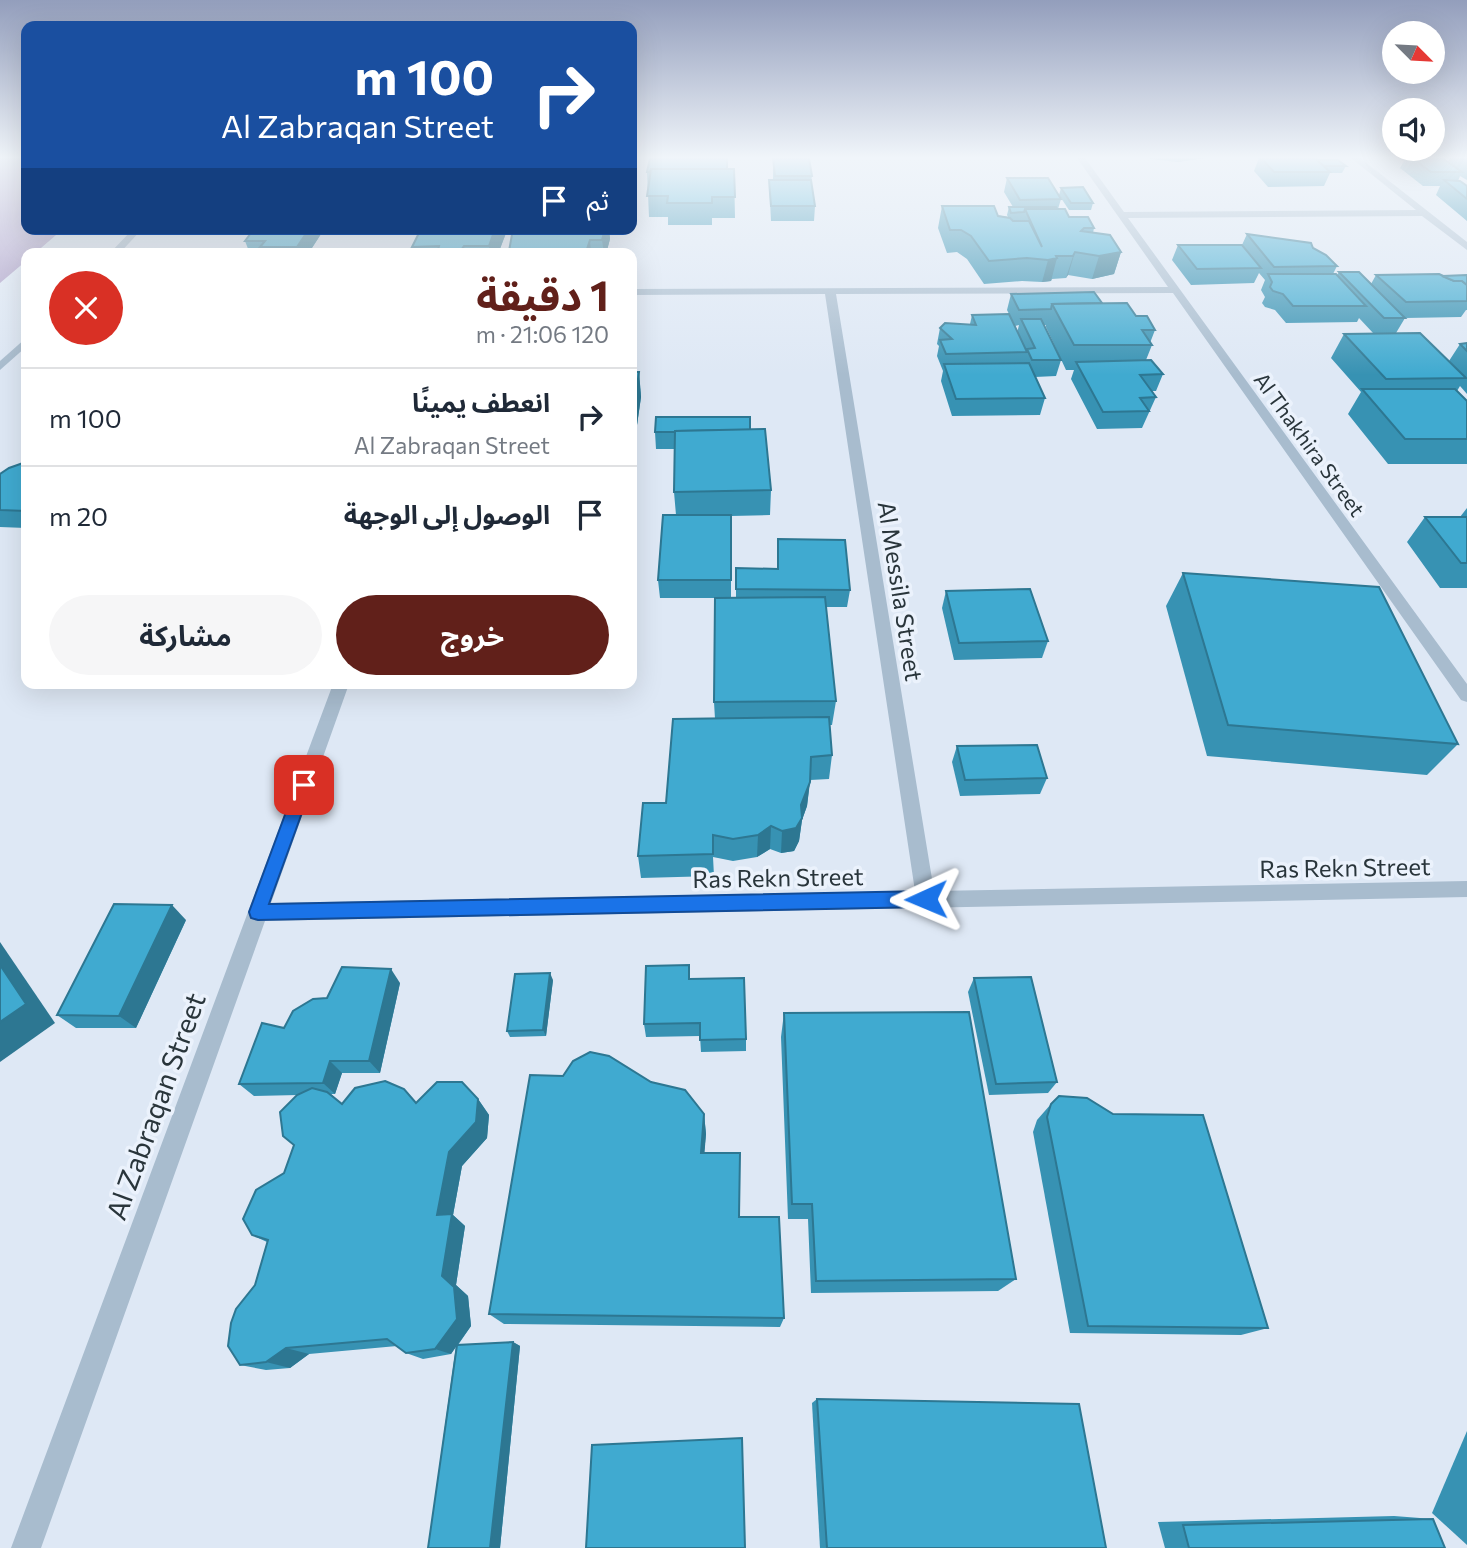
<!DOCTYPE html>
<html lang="ar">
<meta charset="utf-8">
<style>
:root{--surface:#fff;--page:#f6f6f7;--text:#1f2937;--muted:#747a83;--line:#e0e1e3;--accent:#61201a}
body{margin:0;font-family:Commissioner,"Noto Sans Arabic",sans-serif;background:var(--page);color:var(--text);direction:rtl;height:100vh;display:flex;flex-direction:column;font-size:26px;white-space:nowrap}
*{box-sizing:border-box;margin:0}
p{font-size:23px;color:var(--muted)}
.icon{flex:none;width:38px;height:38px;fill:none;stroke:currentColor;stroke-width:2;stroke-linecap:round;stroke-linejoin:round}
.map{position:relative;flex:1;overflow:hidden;direction:ltr}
.drawer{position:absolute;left:21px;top:248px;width:616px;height:441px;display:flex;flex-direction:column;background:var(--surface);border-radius:14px;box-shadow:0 7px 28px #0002;direction:rtl}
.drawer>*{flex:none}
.top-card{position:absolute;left:21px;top:21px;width:616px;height:214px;border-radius:14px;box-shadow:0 7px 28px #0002;direction:rtl;background:#1a4fa0;color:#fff;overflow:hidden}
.needle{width:46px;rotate:114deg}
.tools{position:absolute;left:1382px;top:21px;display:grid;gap:14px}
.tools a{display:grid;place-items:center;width:63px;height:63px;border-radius:50%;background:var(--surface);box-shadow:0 7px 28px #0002;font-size:35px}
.pin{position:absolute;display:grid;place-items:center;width:60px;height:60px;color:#fff;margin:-30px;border-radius:14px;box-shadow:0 4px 10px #0006}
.me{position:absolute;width:77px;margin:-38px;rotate:269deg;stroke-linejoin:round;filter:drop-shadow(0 0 5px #0008)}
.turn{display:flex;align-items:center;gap:24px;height:147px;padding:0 28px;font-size:32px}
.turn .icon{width:91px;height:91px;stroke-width:2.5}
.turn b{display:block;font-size:49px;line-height:60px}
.then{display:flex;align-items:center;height:66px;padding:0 28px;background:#0003;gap:14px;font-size:26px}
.round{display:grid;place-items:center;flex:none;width:74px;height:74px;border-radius:37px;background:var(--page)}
.head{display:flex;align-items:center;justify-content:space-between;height:119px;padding:0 28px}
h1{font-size:42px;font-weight:700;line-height:52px;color:var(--accent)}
.button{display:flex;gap:14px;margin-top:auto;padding:14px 28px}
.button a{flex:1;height:80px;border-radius:42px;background:var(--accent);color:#fff;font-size:28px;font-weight:700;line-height:80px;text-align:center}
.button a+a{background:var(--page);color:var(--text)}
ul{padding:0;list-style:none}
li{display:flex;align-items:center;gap:21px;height:98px;padding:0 28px;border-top:2px solid var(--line)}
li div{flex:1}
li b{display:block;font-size:26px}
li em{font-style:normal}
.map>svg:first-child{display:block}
.green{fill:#ab9cc6}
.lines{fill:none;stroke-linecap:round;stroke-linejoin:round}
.minor{fill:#a8bcce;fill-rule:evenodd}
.tertiary{fill:#a8bcce;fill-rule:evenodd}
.wall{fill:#3792b3}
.shaded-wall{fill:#2d7792}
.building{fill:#40aad0;stroke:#2d7792;stroke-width:2}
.route{fill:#1a73e8;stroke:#114b97;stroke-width:2}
.labels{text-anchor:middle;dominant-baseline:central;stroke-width:7;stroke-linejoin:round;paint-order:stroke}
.far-street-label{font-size:21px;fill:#29353b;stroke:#ebf2fc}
.street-label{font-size:24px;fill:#29353b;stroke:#ebf2fc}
.near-street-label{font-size:28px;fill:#29353b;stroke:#ebf2fc}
</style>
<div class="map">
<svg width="1467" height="1548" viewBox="0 0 1467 1548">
<rect width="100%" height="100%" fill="#dee8f5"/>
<polygon class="green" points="0,158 26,158 26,229 63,229 34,254 26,254 26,261 0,283"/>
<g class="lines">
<polygon class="minor" points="1077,158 1085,158 1124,212 1416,210 1351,158 1360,158 1467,242 1467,250 1422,216 1128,218 1467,684 1467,702 1461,700 1173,293 836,294 934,891 1467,881 1467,897 265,921 41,1548 11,1548 333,684 349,684 271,903 915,891 825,294 632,295 632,289 1168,287"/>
<g class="tertiary">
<polygon points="133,229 142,229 119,254 109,254"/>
<polygon points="26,338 26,347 0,370 0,361"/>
</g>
</g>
<g class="wall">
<polygon points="773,158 812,176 811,182 815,206 814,221 771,221 769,180 773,180"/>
<polygon points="1149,158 1205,158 1177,162 1150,159"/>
<polygon points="1259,158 1315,158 1317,160 1346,166 1342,173 1330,173 1324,186 1268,187 1254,171"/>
<polygon points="1406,158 1442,158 1448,162 1450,158 1467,158 1467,180 1460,176 1458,181 1467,186 1467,221 1436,195 1440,186 1423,186 1400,168"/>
<polygon points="734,169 735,218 712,218 712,225 668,225 668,217 649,217 647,172"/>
<polygon points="1007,178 1061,199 1058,209 1069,217 1094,228 1093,233 1121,252 1114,274 1092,279 1068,275 1066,278 1052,279 1051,281 1042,282 1022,281 984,284 967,259 957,252 947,253 938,228 942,206 1008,217 1007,215 1009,207 1013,207 1004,192"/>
<polygon points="1061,188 1093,203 1091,210 1069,210 1059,195"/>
<polygon points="421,229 505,229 506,233 498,254 414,254 412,247"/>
<polygon points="513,229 609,229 610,239 606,254 510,254 509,251"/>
<polygon points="321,234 308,254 250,254 245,241"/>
<polygon points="1247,234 1313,248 1337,266 1333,274 1337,275 1339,272 1371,284 1376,275 1467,275 1467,310 1466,310 1461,317 1405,318 1396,333 1449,361 1460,344 1467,343 1467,394 1460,386 1457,391 1467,401 1467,464 1388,464 1348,414 1361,392 1331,358 1344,334 1374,334 1359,318 1357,322 1286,323 1275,310 1265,307 1262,303 1265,297 1261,290 1265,280 1259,273 1254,283 1191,285 1172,260 1178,245 1242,245"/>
<polygon points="1011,294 1102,303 1136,316 1155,330 1150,343 1152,345 1146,360 1163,374 1156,391 1152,391 1156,397 1142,428 1097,429 1071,379 1074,370 1066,370 1046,327 1046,325 1044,325 1061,360 1056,376 1035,377 1045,398 1040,415 952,416 941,381 943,371 937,356 939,346 937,344 940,328 970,324 972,315 1017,333 1019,325 1015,326 1007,310"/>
<polygon points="632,372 639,372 641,397 635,439 632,439"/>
<polygon points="750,430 771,490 770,515 731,516 731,598 660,598 658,580 676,515 674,492 675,449 656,449 655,432"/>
<polygon points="26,462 26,528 0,527 0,474"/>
<polygon points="1467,508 1467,588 1440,588 1407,542 1425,517 1460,517"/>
<polygon points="778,539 850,590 847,607 826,607 836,701 832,725 830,725 832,755 829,779 810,780 807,806 802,820 799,841 794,851 781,853 770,849 757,857 733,861 713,857 714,876 641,878 638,856 666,803 715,719 714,702 736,598 736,589 777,569"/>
<polygon points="1183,573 1458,744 1427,775 1207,756 1166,606"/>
<polygon points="946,591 1048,641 1042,658 954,660 942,608"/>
<polygon points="957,746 1047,778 1040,794 960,796 952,762"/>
<polygon points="186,920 136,1028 76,1028 57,1015"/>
<polygon points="974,978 1057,1082 1048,1093 989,1095 968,992"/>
<polygon points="690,979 746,1039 746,1051 701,1052 700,1036 646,1037 644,1024"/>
<polygon points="553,980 546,1036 510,1037 507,1031"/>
<polygon points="400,983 380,1073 342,1073 335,1094 331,1094 342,1104 404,1089 416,1103 478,1099 489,1115 487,1138 462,1166 453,1215 465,1226 456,1285 468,1296 471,1326 458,1345 513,1342 520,1346 500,1548 428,1548 456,1346 451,1354 423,1359 406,1353 397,1346 309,1354 290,1368 266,1370 240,1365 255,1285 267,1242 252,1235 284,1173 294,1145 298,1095 254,1096 239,1084 284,1028 327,998"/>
<polygon points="784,1013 1016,1279 998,1291 811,1293 808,1219 788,1219 781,1037"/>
<polygon points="563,1076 704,1114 706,1134 704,1153 739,1217 784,1318 780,1327 504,1324 489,1314"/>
<polygon points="1051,1104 1268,1328 1241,1335 1070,1333 1033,1132 1037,1120"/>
<polygon points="817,1399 1106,1548 820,1548 812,1403"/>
<polygon points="1467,1431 1467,1545 1432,1513"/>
<polygon points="1394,1516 1433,1519 1445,1548 1165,1548 1158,1522"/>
</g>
<g class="shaded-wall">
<polygon points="1178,158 1205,158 1177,162"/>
<polygon points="309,229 320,229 321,234 308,254 299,254 297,247"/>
<polygon points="495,229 505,229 506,233 498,254 490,254 489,246"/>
<polygon points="605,229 609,229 610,239 606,254 604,254 602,240"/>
<polygon points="590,240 591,254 547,254 547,253"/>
<polygon points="464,246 465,254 462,254 461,250"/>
<polygon points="1075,252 1068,275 1066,278 1073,256"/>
<polygon points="1121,252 1114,274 1092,279 1099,256"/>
<polygon points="1057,258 1051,281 1042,282 1048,260"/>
<polygon points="639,372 641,397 635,439 633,414"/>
<polygon points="810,782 807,806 802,820 799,841 794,851 781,853 782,831 801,805"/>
<polygon points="771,826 770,849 757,857 758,835"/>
<polygon points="172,905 186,920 136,1028 119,1016"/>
<polygon points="0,942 55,1023 0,1062"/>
<polygon points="391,969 400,983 380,1073 369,1061"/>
<polygon points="550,973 553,980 546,1036 543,1030"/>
<polygon points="330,1061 342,1073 335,1094 323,1083"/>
<polygon points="478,1099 489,1115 487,1138 462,1166 453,1215 465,1226 456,1285 468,1296 471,1326 451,1354 435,1349 442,1276 437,1215 449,1152"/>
<polygon points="704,1114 706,1134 703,1171 701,1153"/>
<polygon points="513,1342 520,1346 500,1548 490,1548"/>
<polygon points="286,1348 309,1354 290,1368 266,1362"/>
</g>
<g class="building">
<polygon points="650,158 727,158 727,169 651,169 650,172 647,172"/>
<polygon points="773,158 809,158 812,176 775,176"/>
<polygon points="1261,158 1315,158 1330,172 1274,172"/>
<polygon points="1412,158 1442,158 1462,172 1431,172"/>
<polygon points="1317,160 1338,160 1346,166 1324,166"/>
<polygon points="651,169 734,169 735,197 712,197 712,203 667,203 668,196 647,196"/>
<polygon points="1007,178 1048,178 1061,199 1020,200"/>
<polygon points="769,180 811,180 815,206 771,206"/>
<polygon points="1444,180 1460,181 1467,186 1467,199"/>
<polygon points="1083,187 1093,203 1071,203 1061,188"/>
<polygon points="942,206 994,206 998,216 1010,218 1013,221 1029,221 1042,247 1025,209 1065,209 1069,217 1088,217 1094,228 1084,228 1081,231 1110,235 1121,252 1099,256 1075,252 1073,256 1056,256 1057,258 1048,260 1027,258 989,261 971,236 961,230 950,230"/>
<polygon points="1009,207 1056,207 1057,209 1025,209 1024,212 1011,213"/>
<polygon points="254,229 309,229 297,247 260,247 265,241 245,241"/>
<polygon points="421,229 495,229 489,246 464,246 461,250 438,250 439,246 412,247"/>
<polygon points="513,229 605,229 602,240 590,240 587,249 547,253 537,249 509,251"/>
<polygon points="1247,234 1311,243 1313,248 1326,255 1337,266 1274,267"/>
<polygon points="1178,245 1242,245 1261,268 1197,269"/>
<polygon points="1339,272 1359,272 1405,318 1384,318"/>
<polygon points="1268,274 1336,274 1366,306 1293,306 1283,294 1273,291 1270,287 1272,282"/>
<polygon points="1439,274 1454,281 1462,281 1467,285 1467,301 1406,302 1376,275"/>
<polygon points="1467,275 1467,285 1462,281 1454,281 1442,276"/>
<polygon points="1094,292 1102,303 1052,304 1051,309 1019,310 1011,294"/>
<polygon points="1127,303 1136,316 1147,316 1155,330 1142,330 1152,345 1074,345 1052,304"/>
<polygon points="1009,314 1027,352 946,354 940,340 952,339 940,328 945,323 976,325 972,315"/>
<polygon points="1021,319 1041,319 1061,360 1032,360 1027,349 1035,348"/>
<polygon points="1420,333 1466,378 1386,379 1344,334"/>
<polygon points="1467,343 1467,351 1460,344"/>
<polygon points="1151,360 1163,374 1140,375 1156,397 1140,398 1149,411 1103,412 1076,362"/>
<polygon points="1029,363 1045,398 956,399 944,364"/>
<polygon points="632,372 639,372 633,414 632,414"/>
<polygon points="1362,389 1455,389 1467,401 1467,439 1405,439"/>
<polygon points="656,417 750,417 750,430 675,431 675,432 655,432"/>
<polygon points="765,429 771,490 674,492 675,431"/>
<polygon points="26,462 26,511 0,510 0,474 9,468"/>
<polygon points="663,515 731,515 731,580 658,580"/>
<polygon points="1425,517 1467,517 1467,563 1461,563"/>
<polygon points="778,539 845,540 850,590 736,589 736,568 778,569"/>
<polygon points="1183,573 1379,587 1458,744 1228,725"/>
<polygon points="1030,589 1048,641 959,643 946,591"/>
<polygon points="825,597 836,701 714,702 715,598"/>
<polygon points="829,717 832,755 811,757 810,782 801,805 802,818 796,828 782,831 771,826 758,835 733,839 713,835 713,854 638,856 643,803 666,803 673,719"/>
<polygon points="1037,745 1047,778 965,780 957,746"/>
<polygon points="114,904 172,905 119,1016 57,1015"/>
<polygon points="0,965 26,1004 0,1022"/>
<polygon points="689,965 689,979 744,978 746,1039 700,1040 700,1023 644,1024 646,966"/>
<polygon points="342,967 391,969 369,1061 330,1061 323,1083 239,1084 262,1023 284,1028 293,1011 313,999 327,998"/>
<polygon points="550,973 543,1030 507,1031 515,974"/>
<polygon points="1031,977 1057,1082 996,1084 974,978"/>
<polygon points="969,1012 1016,1279 816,1281 812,1204 792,1204 784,1013"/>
<polygon points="590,1052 609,1056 651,1082 685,1090 704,1114 701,1153 740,1153 739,1217 779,1217 784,1318 489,1314 530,1075 563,1076 573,1061"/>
<polygon points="385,1081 404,1089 416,1103 437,1082 462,1082 478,1099 476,1122 449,1152 437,1215 452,1214 442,1276 454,1287 457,1319 435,1349 406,1353 387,1339 286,1348 266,1362 240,1365 228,1346 231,1323 236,1309 255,1285 268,1240 252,1235 243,1219 256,1190 284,1173 294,1145 283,1136 280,1112 297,1095 312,1088 327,1092 342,1104 355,1088"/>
<polygon points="1059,1096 1087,1098 1113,1114 1203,1115 1268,1328 1088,1326 1047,1117 1051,1104"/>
<polygon points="513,1342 490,1548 428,1548 457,1345"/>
<polygon points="817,1399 1079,1404 1106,1548 827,1548"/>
<polygon points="742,1438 745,1548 586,1548 592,1445"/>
<polygon points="1433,1519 1445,1548 1189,1548 1183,1525"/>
</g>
<linearGradient id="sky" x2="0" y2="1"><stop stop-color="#939ebc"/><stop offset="0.42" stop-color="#f0f5fa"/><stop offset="1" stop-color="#f0f5fa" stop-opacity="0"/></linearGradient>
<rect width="1467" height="375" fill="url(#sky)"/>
<polygon class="route" points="304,779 312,785 269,904 926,891 933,893 935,899 933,904 926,907 258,920 251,918 249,912 296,785"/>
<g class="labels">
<g class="far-street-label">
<text transform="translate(1310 444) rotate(54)">Al Thakhira Street</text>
</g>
<g class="street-label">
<text transform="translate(901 591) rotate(81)">Al Messila Street</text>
<text transform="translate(1345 867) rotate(-1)">Ras Rekn Street</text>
<text transform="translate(778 877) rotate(-1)">Ras Rekn Street</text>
</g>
<g class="near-street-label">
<text transform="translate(155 1106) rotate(-70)">Al Zabraqan Street</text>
</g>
</g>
</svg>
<div class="tools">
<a><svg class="needle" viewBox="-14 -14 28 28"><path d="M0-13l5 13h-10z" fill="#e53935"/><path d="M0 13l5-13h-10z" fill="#747a83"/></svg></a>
<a><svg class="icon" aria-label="sound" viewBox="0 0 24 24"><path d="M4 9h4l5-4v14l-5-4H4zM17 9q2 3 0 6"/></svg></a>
</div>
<div class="pin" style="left:304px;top:785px;background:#d93025"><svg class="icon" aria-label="arrive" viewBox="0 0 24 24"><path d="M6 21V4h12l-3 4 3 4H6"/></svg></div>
<svg class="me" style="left:926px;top:899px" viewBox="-20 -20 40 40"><path d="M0-17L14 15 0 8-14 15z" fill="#1a73e8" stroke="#fff" stroke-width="4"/></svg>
<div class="top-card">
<div class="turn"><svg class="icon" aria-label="right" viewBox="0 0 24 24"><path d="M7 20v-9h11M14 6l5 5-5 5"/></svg><div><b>100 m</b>Al Zabraqan Street</div></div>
<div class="then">ثم<svg class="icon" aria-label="arrive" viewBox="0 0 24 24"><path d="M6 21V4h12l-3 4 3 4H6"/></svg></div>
</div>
<section class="drawer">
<div class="head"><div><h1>1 دقيقة</h1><p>120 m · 21:06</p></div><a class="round" style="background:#d93025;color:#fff"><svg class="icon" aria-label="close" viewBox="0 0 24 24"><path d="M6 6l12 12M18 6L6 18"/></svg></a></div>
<ul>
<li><svg class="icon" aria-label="right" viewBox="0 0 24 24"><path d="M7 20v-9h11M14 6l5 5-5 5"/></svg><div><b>انعطف يمينًا</b><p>Al Zabraqan Street</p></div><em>100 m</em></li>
<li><svg class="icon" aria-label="arrive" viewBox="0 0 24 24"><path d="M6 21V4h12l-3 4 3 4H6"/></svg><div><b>الوصول إلى الوجهة</b></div><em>20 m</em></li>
</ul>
<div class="button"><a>خروج</a><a>مشاركة</a></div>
</section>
</div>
